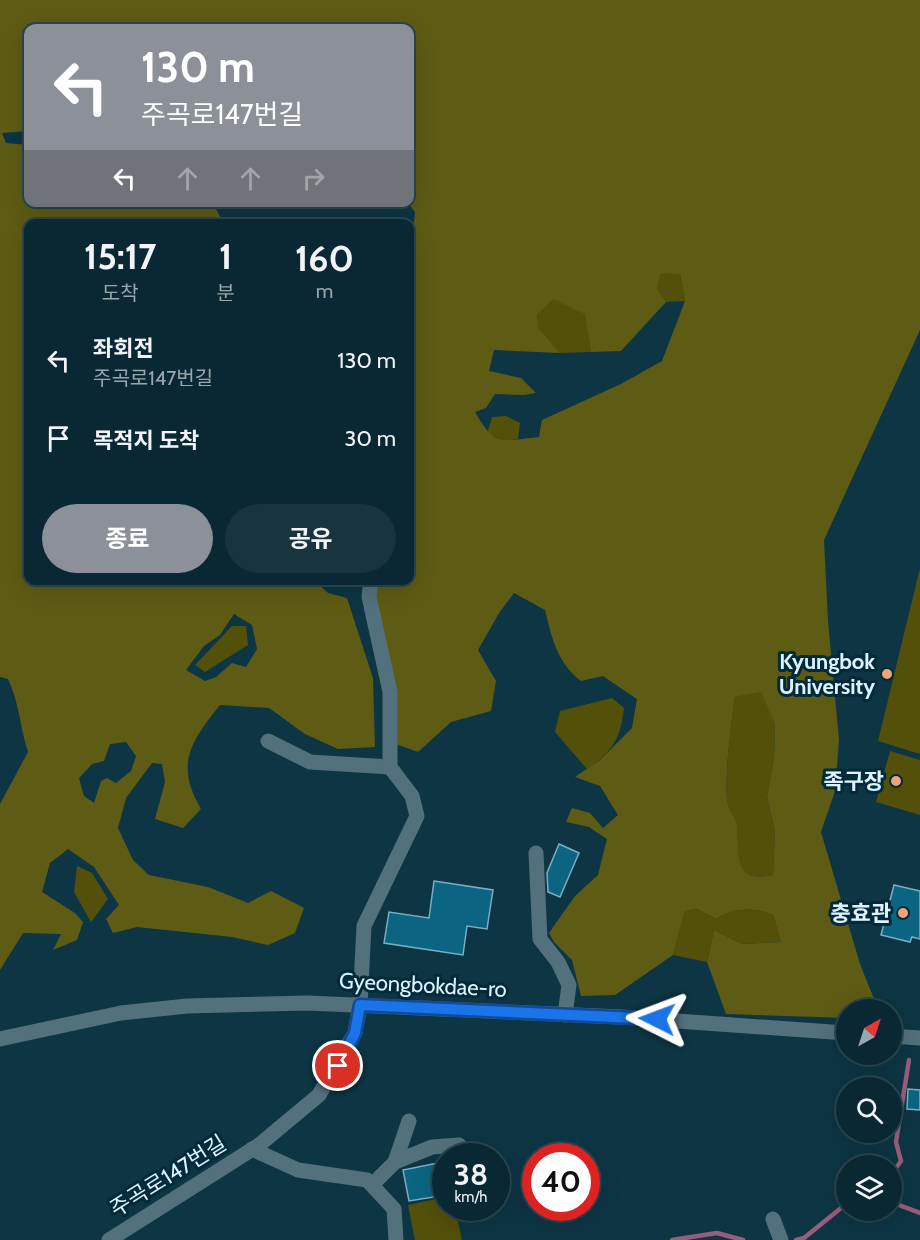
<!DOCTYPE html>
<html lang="ko">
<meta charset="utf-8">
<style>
:root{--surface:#0a2833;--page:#18343f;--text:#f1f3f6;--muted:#99a6ac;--line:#2a444e;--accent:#8c9099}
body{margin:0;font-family:Cabin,"Noto Sans KR",sans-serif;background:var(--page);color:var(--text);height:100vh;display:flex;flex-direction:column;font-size:22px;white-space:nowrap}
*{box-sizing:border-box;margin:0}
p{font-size:20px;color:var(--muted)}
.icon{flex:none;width:33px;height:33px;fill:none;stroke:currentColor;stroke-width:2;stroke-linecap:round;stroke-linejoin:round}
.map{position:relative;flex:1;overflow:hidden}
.panel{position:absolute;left:24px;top:219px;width:390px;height:366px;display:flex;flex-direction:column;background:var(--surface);border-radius:12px;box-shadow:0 6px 24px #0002,0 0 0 2px var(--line)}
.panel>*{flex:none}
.banner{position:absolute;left:24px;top:24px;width:390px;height:183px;border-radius:12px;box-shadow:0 6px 24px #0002,0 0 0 2px var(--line);background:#8c9099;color:#fff;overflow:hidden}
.needle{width:39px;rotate:39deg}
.buttons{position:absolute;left:836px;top:999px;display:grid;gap:12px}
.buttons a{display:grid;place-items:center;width:66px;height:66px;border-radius:50%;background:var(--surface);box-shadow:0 6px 24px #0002,0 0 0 2px var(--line);font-size:30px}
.speed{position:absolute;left:432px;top:1143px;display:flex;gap:12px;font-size:30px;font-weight:700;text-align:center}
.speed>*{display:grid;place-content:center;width:78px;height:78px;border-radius:50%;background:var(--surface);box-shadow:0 6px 24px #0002,0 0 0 2px var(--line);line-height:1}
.speed small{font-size:15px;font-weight:400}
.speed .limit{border:9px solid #d22;background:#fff;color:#111}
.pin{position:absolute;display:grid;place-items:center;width:51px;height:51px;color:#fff;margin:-26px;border:3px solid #fff;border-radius:50%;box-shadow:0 2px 6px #0007}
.me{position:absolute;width:66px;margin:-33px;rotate:273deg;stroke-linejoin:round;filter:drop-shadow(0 0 4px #0008)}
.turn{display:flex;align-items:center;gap:21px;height:126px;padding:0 18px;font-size:27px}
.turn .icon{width:78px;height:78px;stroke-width:2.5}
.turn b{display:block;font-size:42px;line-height:51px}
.lanes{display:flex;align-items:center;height:57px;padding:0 18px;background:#0003;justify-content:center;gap:30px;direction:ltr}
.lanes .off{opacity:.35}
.eta{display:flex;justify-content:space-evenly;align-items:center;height:102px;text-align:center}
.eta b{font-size:36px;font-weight:700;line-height:42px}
.primary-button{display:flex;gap:12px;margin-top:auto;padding:12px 18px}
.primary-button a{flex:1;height:69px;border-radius:36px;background:var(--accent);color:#fff;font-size:24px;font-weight:700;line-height:69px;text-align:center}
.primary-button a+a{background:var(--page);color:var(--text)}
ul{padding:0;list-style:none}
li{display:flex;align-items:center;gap:18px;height:78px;padding:0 18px}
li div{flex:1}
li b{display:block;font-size:22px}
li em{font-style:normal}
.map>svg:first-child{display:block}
.green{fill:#53500a}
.forest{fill:#5e5b15;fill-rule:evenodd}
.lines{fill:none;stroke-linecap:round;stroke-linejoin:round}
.stream{stroke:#985d7c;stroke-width:4.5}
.building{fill:#0b6582;stroke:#7aaec5;stroke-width:1.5}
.minor{stroke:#53707d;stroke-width:15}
.route-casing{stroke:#114b97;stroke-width:15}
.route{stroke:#1a73e8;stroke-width:10}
.poi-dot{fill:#f1a27b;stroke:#012b3a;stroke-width:2}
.labels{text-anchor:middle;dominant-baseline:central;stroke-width:6;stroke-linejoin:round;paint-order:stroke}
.poi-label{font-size:22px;font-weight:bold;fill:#def3fd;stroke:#012b3a;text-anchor:end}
.street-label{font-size:22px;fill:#def3fd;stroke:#012b3a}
</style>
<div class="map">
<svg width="920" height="1240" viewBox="0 0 920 1240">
<rect width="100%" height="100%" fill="#0d3544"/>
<g class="green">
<polygon points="661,272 680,274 685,301 666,302 657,288"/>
<polygon points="553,298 586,314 591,352 560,353 539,328 537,315"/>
<polygon points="506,416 520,423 518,439 505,441 487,433 492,417"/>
<polygon points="920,568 920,754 878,741"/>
<polygon points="232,626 246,626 248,645 205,672 195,665"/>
<path d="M 762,691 L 775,724 L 774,758 L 767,797 L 775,831 L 773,875 C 730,884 740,853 737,825 C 736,817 730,811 728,804 C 723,785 732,719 735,697 Z"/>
<path d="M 612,698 L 624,708 C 620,740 613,751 587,769 L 555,732 L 560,711 Z"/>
<polygon points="890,751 920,760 920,815 876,802"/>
<polygon points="77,866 92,873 108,899 91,922 74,892"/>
<path d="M 697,909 L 716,919 C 734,907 754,907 773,915 L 781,942 L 742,944 L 714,930 L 707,962 L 673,955 L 685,911 Z"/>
<polygon points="445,1197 446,1208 455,1208 462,1240 415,1240 408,1205"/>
</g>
<path class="forest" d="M 0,0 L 920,0 L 920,330 L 824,540 L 828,621 L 839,740 L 835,791 L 821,832 L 860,964 L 878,1009 L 846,1010 L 846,1018 L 726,1014 L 707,962 L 714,930 L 742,944 L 781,942 L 773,915 C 754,907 734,907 716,919 L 697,909 L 685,911 L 673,955 L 615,995 L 581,996 L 572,960 L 554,942 L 549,933 L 575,896 L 598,875 L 607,839 L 589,827 L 566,822 L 572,808 L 590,813 L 603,828 L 618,815 L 600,786 L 575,777 L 600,760 L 632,728 L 637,699 L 603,676 L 581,681 C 557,662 552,639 545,610 L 514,593 L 499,613 L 478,650 L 496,681 L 491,711 L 451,722 L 418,752 L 396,744 L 375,597 L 379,581 L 410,580 L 410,266 L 415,212 L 408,203 L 410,28 L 28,28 L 28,131 L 2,133 L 6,143 L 28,145 L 28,202 L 213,203 L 223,223 L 28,224 L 28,580 L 315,581 L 328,593 L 347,598 L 373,678 L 375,747 L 338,749 L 305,734 L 269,708 L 220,705 C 190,743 175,764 201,809 L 183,828 L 155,819 L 165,782 L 162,764 L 152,763 L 126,798 L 118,828 L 133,860 L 149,875 L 208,887 L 248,903 L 271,891 L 304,908 L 295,933 L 268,945 L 232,937 L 137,927 L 113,933 L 106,919 L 119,905 L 94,867 L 68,849 L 50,863 L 42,892 L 75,913 L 83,922 L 77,940 L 53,950 L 61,934 L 23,933 L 0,970 L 0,804 L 28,752 C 20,727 19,702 8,679 L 0,677 ZM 661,273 L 680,274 L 685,301 L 662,361 L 621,384 L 542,420 L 539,437 C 502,441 495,447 475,412 L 486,408 L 495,394 L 524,395 L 536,393 L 521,378 L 489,371 L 494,350 L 560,353 L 539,328 L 537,315 L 553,299 L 585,314 L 591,352 L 621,351 L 666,302 L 657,288 ZM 234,614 L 252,625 L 257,649 L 246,667 L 232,663 L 216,677 L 205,681 L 186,670 L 204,646 L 220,635 ZM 761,692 L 775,724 L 774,758 L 767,797 L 775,831 L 773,875 C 731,884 740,853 737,825 C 736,817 730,811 728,804 C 723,785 732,719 735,697 ZM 126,742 L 136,756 L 131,771 L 116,783 L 107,778 L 101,781 L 94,803 L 84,796 L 79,778 L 92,764 L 104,761 L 110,744 Z"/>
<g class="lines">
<g class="stream">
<polyline points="891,1175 901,1161 896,1142 909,1060"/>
<polyline points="891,1202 920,1213"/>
<polyline points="672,1240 717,1233 743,1240"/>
<polyline points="796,1240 804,1238 846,1204"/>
</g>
</g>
<g class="building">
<polygon points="559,844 579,853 560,897 548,892 547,873"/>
<polygon points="434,881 493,890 487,929 467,926 463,955 384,943 389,912 429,918"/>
<polygon points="894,885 920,891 920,939 912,937 910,942 881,935"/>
<polygon points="908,1089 920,1090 920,1110 907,1109"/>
<polygon points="443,1162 446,1195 409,1201 403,1170"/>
</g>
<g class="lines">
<g class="minor">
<polyline points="268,741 310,762 390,767"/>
<polyline points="536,853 540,939 558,962 569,985 565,1015"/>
<polyline points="891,1036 920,1038"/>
<polyline points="0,1039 121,1013 187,1006 308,1003 621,1017 846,1033"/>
<polyline points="252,1149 298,1170 367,1180 394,1209 396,1240"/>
<polyline points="395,1162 432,1147 459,1145"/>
<polyline points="372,1185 395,1162 409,1121"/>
<polyline points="773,1219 781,1240"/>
<polyline points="109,1240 259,1145 319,1095 355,1033 360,1005 364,926 417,816 412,796 390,767 390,692 369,597 371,580"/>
</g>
</g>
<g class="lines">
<defs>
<polyline id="route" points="338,1066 355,1033 360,1005 657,1019"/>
</defs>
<use href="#route" class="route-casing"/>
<use href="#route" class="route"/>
</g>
<g class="poi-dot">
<circle cx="887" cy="674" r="6"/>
<circle cx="896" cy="781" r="6"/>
<circle cx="903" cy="913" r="6"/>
</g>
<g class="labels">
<g class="poi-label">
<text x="875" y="661">Kyungbok<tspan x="875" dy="25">University</tspan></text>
<text x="884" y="781">족구장</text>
<text x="891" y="913">충효관</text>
</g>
<g class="street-label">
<text transform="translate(423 985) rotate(3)">Gyeongbokdae-ro</text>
<text transform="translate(168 1176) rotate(-32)">주곡로147번길</text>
</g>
</g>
</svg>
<div class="buttons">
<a><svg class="needle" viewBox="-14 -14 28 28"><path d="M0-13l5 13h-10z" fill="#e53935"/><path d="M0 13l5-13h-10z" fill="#99a6ac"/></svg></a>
<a><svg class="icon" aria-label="search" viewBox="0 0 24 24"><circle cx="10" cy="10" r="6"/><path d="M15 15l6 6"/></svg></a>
<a><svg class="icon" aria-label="layers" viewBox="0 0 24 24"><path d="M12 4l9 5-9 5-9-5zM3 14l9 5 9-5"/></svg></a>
</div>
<div class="speed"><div>38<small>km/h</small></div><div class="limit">40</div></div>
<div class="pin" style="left:338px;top:1066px;background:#d93025"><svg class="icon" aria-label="arrive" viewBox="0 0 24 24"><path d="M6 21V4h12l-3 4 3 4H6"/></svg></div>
<svg class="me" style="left:657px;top:1019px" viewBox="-20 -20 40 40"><path d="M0-17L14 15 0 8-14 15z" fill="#1a73e8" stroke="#fff" stroke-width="4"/></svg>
<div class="banner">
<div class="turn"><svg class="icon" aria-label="left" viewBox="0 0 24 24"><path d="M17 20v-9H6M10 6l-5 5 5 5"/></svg><div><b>130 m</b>주곡로147번길</div></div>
<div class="lanes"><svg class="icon" aria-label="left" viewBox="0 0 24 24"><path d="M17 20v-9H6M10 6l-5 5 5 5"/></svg><svg class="icon off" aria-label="ahead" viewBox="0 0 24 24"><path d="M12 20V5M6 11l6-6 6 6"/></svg><svg class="icon off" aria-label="ahead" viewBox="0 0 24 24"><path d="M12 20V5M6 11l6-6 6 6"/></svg><svg class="icon off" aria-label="right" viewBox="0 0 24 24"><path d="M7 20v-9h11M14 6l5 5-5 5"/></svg></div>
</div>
<section class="panel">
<div class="eta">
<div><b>15:17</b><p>도착</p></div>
<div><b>1</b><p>분</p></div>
<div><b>160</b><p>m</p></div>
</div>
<ul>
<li><svg class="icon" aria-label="left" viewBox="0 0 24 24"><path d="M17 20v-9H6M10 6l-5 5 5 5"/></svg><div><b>좌회전</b><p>주곡로147번길</p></div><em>130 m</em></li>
<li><svg class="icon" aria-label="arrive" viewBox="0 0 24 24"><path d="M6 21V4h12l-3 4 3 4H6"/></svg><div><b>목적지 도착</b></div><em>30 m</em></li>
</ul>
<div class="primary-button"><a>종료</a><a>공유</a></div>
</section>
</div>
